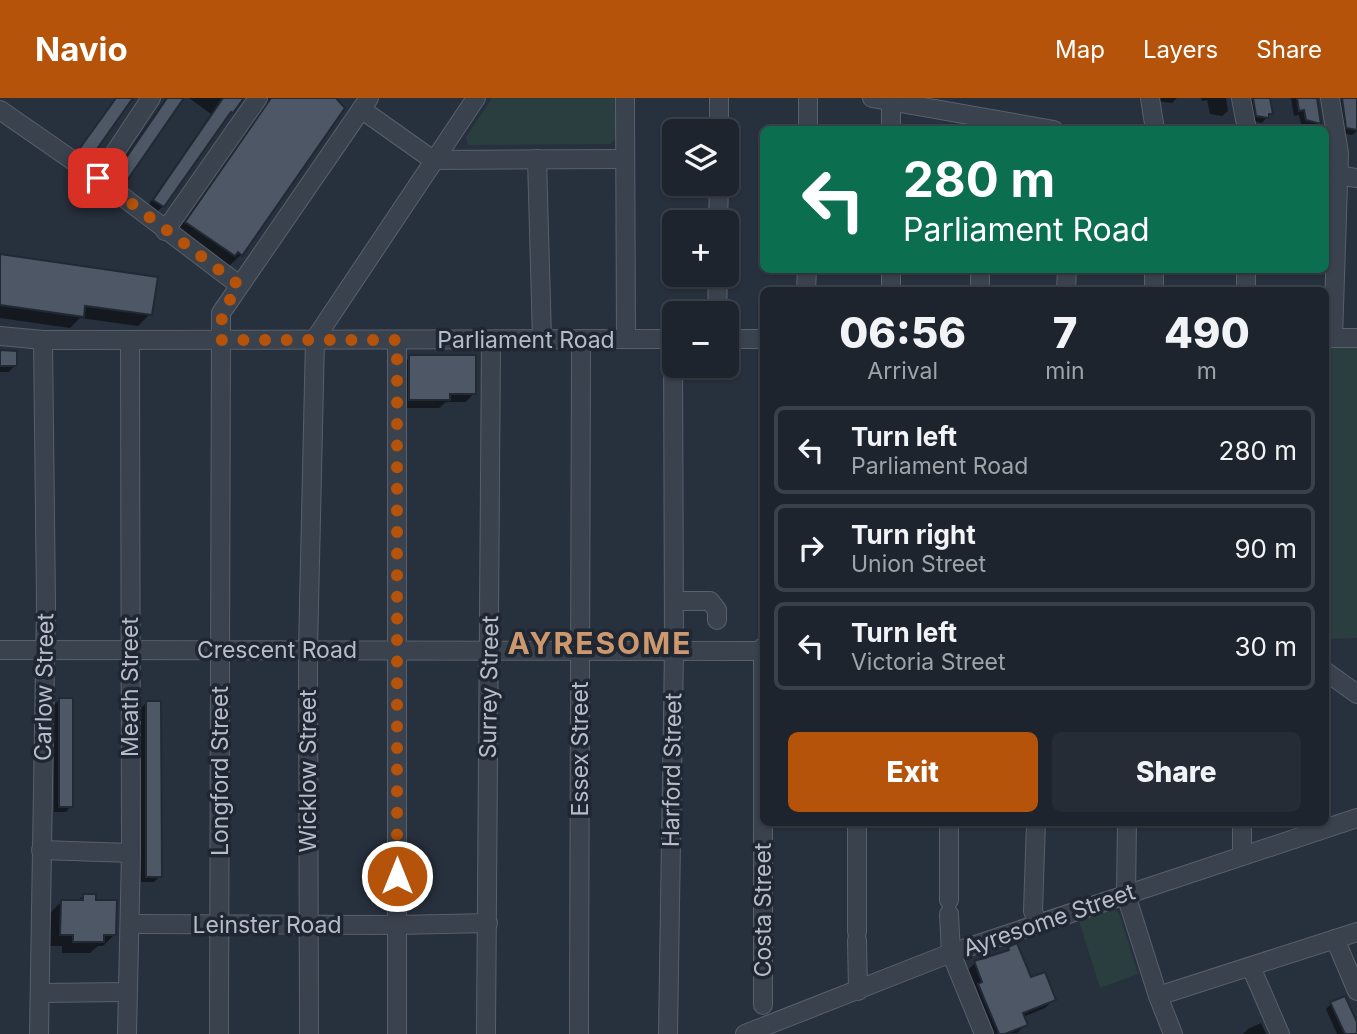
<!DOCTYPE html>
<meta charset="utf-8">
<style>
:root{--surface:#1d242e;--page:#252c36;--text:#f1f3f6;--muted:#a0a4aa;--line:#3b414a;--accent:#b45309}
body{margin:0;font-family:Inter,sans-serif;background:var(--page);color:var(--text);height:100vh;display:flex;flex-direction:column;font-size:26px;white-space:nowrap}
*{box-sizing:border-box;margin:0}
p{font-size:23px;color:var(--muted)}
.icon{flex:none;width:38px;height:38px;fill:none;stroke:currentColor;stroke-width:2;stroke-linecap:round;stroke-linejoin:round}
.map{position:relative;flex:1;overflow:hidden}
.side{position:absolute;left:760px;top:189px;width:569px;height:539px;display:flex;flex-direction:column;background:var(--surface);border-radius:10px;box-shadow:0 2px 5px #0004,0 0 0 2px var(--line)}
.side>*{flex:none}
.banner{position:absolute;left:760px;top:28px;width:569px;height:147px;border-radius:10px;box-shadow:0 2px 5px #0004,0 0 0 2px var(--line);background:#0b6e4f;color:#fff;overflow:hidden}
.tools{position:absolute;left:662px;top:21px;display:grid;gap:14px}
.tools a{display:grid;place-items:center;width:77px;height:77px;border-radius:10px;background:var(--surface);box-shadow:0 2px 5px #0004,0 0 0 2px var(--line);font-size:35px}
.pin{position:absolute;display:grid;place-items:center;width:60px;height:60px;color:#fff;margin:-30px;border-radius:14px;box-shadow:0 4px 10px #0006}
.me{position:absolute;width:77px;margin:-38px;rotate:0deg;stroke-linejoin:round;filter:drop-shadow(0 0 5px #0008)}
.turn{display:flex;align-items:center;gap:24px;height:147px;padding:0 28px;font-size:32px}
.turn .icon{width:91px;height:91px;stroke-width:2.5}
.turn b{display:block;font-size:49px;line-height:60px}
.eta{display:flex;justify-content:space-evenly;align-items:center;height:119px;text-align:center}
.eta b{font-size:42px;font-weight:800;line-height:49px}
.cta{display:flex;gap:14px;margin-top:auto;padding:14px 28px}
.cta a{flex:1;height:80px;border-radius:10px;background:var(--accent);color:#fff;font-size:28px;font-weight:800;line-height:80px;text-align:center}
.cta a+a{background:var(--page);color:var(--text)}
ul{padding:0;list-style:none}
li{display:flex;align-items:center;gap:21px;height:88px;margin:0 14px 10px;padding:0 14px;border:4px solid var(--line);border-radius:10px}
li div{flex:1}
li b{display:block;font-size:26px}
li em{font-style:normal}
header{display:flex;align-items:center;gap:42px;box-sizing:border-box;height:98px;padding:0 35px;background:var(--accent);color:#fff}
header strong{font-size:33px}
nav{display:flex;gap:38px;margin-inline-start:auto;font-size:24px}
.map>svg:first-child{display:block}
.green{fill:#2a3e3f}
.shadow{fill:#0007}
.building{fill:#4d5766;stroke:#212935;stroke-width:2}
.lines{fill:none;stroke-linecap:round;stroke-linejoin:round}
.minor-casing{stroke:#58606b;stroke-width:20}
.minor{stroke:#3a424e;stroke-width:18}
.route{stroke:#b45309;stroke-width:12;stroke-dasharray:0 21.6}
.labels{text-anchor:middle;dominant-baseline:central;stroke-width:7;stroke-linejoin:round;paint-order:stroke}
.street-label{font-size:23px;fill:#b7bdc8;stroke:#1f2733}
.district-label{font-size:30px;font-weight:bold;letter-spacing:2px;fill:#cd986d;stroke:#1f2733}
</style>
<header>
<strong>Navio</strong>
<nav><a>Map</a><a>Layers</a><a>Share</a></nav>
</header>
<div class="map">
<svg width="1357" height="936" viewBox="0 0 1357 936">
<rect width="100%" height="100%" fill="#27303d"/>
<g class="green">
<polygon points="492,0 617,0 617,39 610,46 468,47 466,39"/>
<polygon points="1325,245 1357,245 1357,540 1325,541"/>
<polygon points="1113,812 1119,815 1138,876 1100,890 1079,823"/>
</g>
<g class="shadow">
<polygon points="116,0 131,0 85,63 76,56"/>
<polygon points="166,0 182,0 125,82 115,92 106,86"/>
<polygon points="189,0 242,0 222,23 163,108 153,118 145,112 211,16"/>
<polygon points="269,0 333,0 241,157 229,168 175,136"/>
<polygon points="1156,0 1177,0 1172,5 1156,3"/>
<polygon points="1201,0 1226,0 1228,13 1222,18 1210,16 1207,2 1202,3"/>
<polygon points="1245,0 1269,0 1271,15 1262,25 1251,23"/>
<polygon points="1291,0 1315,0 1319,25 1314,30 1301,27 1299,17 1294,18"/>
<polygon points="1334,0 1357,0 1357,33 1352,37 1341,35"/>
<polygon points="0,158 150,216 138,228 80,220 70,230 0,220"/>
<polygon points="0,254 15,267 9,274 0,274"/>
<polygon points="410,259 474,295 466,304 446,304 439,310 401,310 401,268"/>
<polygon points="60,601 71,708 66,714 54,714 54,607"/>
<polygon points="147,604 160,778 154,784 141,784 141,610"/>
<polygon points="84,797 94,804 115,836 103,848 98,848 90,855 62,855 62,848 49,848 50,815 62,803 77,804"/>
<polygon points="1016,848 1030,882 1054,901 1045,910 1023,919 1026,926 1017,935 987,936 967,873 975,865 1004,855"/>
<polygon points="1331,906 1357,929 1357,936 1337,936 1326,911"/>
<polygon points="1261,925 1266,936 1243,936 1248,931"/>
</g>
<g class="building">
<polygon points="116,0 133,0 92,58 80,50"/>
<polygon points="167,0 184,0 126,84 115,76"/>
<polygon points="223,0 244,0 233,15 231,14 164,109 153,102"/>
<polygon points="271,0 336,0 345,10 242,158 238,154 235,158 185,124"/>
<polygon points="1253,0 1270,0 1273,16 1269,16 1269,20 1256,18"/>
<polygon points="1297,0 1317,0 1321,26 1306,22 1304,12 1299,13"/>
<polygon points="1342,0 1357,0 1357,32 1346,30"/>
<polygon points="0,156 158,179 152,217 85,208 84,219 0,207"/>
<polygon points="0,252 17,253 17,268 0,268"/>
<polygon points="409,257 476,257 476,296 450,296 450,302 409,302"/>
<rect x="59" y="600" width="14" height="109"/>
<polygon points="146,603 161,603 162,779 146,779"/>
<polygon points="83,796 96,796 96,802 117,802 116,837 104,837 104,844 73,844 73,837 60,837 61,802 83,802"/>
<polygon points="1017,845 1031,879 1045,874 1056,902 1023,915 1028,927 1005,936 999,936 978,886 982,884 974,863 1009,852 1008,849"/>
<polygon points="1345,898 1357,924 1357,936 1345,936 1330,904"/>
</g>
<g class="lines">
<defs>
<g id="minor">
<polyline points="625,0 626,241"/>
<polyline points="872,0 1054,32"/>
<polyline points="1150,0 1155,32"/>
<polyline points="1241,0 1247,32"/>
<polyline points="1330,0 1339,55 1333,240"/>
<polyline points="891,4 891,32"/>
<polyline points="361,11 433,62 624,61"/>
<polyline points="0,12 98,80 239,187"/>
<polyline points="808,32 808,0"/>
<polyline points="719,33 719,0"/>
<polyline points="537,61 542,241"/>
<polyline points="1325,75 1357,80"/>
<polyline points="98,80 151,0"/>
<polyline points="718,124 719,86"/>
<polyline points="165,133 258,0"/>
<polyline points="891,172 891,192"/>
<polyline points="980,172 980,192"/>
<polyline points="1246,172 1246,192"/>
<polyline points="806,192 807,172"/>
<polyline points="1066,192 1067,172"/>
<polyline points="1154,192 1154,172"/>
<polyline points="717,215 718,177"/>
<polyline points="0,238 43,242 674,241"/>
<polyline points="1325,240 1357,240"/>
<polyline points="726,241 763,241"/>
<polyline points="397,242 397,936"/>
<polyline points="674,503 710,503 717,512 717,522"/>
<polyline points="0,552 763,553"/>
<polyline points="1325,573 1357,596"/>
<polyline points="857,724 857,834"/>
<polyline points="1036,724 1033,813 1038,826"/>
<polyline points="1127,724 1126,797 1158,898 1173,936"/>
<polyline points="1242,724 1242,758"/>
<polyline points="41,752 131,755"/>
<polyline points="949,802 949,724"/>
<polyline points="949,816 951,855 984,936"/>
<polyline points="130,826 398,827 488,825"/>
<polyline points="1335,841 1357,893"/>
<polyline points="857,842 858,893"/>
<polyline points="1251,869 1280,936"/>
<polyline points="40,895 126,894"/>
<polyline points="1158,898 1357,834"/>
<polyline points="763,907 763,549"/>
<polyline points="39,936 46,506 43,242"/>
<polyline points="127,936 131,755 130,242"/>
<polyline points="219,936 221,215 369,0"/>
<polyline points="309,936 308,552 315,241 476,0"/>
<polyline points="486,936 491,242"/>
<polyline points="579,936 581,241"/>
<polyline points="668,936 674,551 673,241"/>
<polyline points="745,936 951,855 1357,720"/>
</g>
</defs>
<use href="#minor" class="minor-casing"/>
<use href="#minor" class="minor"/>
</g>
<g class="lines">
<polyline class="route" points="98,80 239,187 222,215 221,242 397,242 397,778"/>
</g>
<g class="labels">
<g class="street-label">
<text x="526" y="242">Parliament Road</text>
<text x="277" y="552">Crescent Road</text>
<text transform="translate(44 589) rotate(-89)">Carlow Street</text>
<text transform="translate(130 589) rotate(-90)">Meath Street</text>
<text transform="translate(489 589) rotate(-89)">Surrey Street</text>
<text transform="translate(580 651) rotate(-90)">Essex Street</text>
<text transform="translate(672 672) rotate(-89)">Harford Street</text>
<text transform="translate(220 673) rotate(-90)">Longford Street</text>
<text transform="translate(308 673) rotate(-90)">Wicklow Street</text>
<text transform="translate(763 812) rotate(-90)">Costa Street</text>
<text transform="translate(1049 822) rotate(-19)">Ayresome Street</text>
<text x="267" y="827">Leinster Road</text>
</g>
<g class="district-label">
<text x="600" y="545">AYRESOME</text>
</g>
</g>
</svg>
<div class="tools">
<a><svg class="icon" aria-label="layers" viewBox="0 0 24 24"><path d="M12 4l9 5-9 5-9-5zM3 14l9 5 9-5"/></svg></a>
<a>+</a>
<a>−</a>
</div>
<div class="pin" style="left:98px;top:80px;background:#d93025"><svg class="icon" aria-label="arrive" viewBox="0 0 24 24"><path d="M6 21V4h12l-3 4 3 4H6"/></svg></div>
<svg class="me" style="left:397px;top:778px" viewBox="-20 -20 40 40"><circle r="17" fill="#b45309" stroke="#fff" stroke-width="3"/><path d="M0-11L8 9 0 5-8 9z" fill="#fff"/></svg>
<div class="banner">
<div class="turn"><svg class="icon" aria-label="left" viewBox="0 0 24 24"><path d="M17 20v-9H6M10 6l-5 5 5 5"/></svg><div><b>280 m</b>Parliament Road</div></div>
</div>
<section class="side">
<div class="eta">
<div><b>06:56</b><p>Arrival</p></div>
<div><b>7</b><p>min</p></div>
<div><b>490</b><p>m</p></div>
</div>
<ul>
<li><svg class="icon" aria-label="left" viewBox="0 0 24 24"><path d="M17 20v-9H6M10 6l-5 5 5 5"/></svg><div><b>Turn left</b><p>Parliament Road</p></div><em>280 m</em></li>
<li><svg class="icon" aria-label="right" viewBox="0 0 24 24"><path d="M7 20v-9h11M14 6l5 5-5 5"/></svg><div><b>Turn right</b><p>Union Street</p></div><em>90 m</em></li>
<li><svg class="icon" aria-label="left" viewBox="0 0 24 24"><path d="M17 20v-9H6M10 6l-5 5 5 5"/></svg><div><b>Turn left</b><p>Victoria Street</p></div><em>30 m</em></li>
</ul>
<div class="cta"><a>Exit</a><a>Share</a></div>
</section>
</div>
